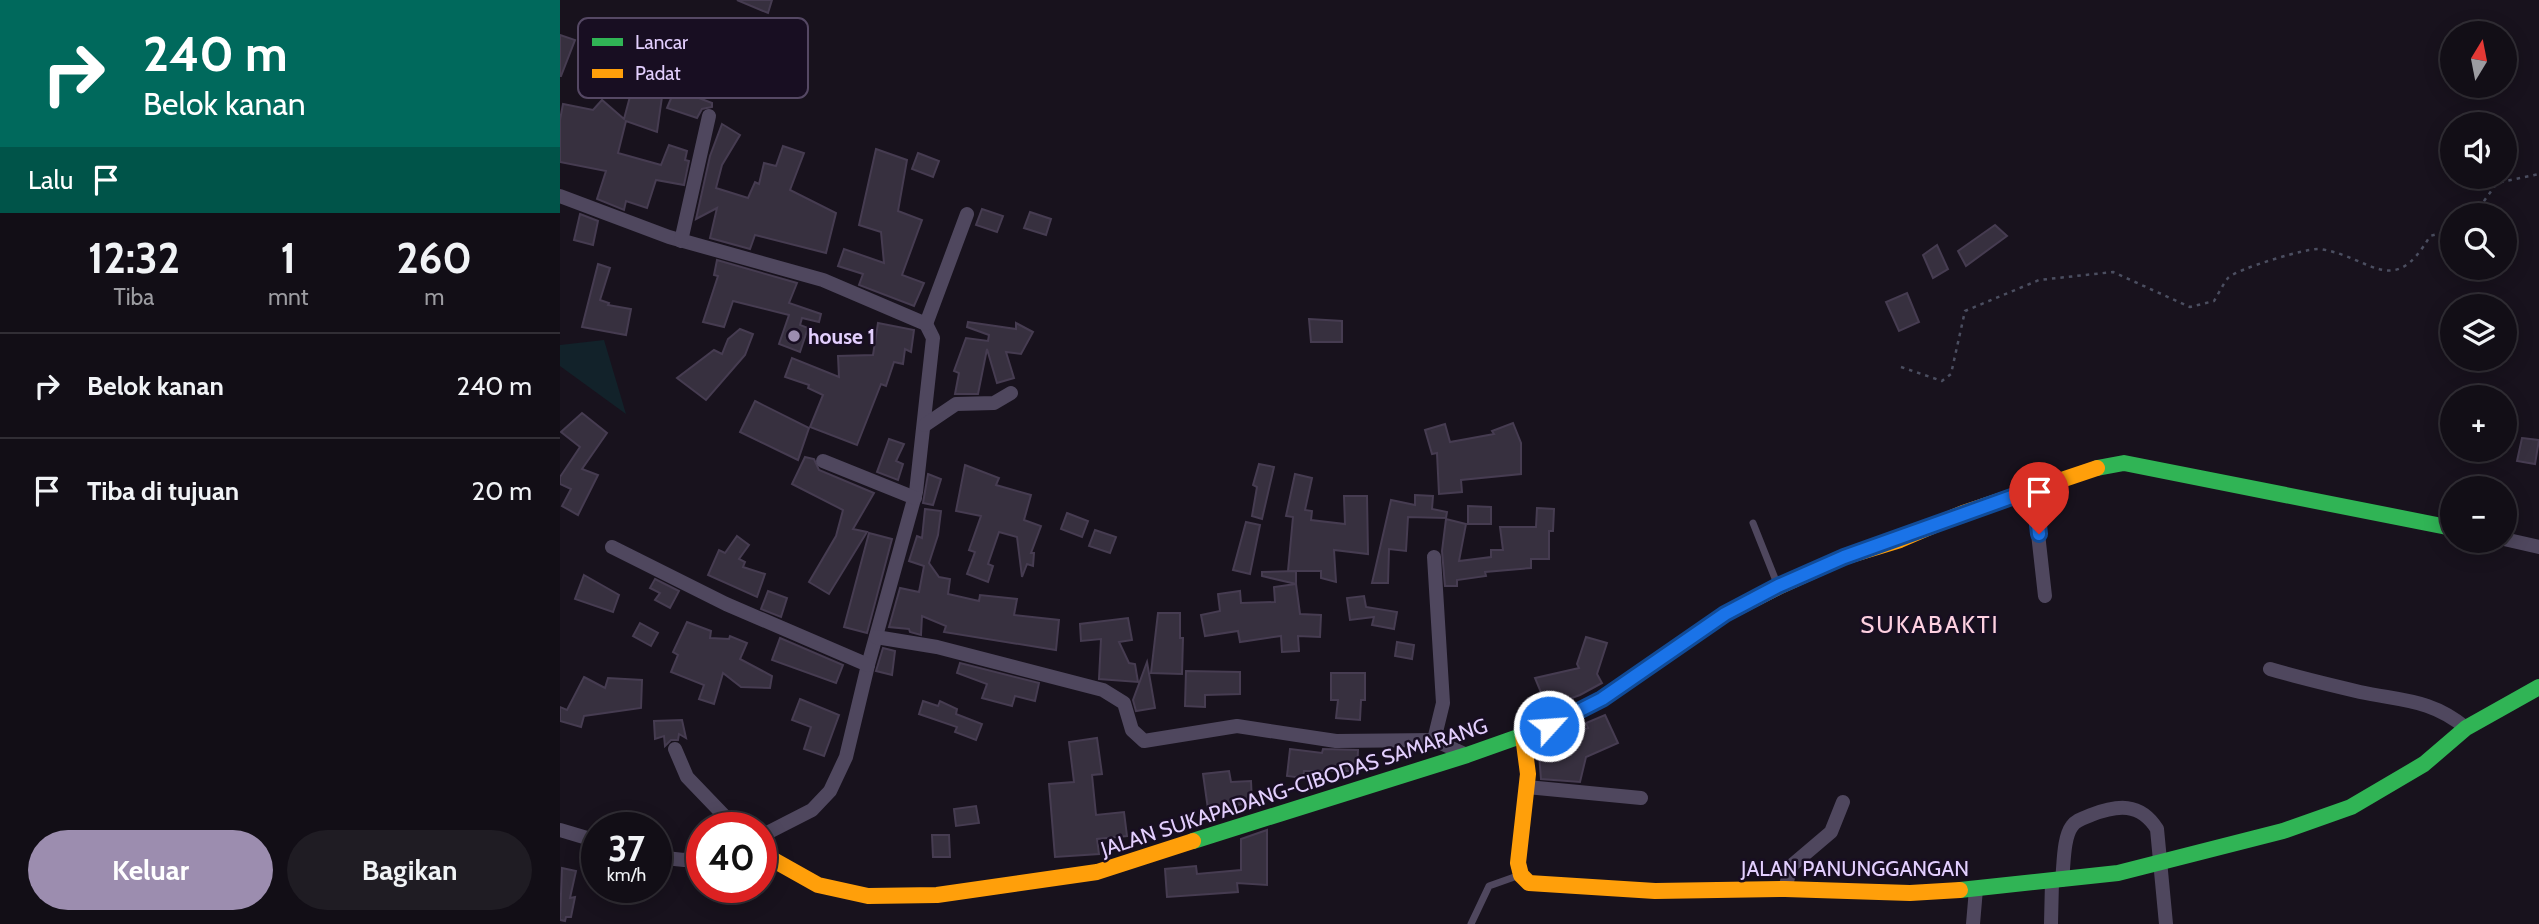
<!DOCTYPE html>
<html lang="id">
<meta charset="utf-8">
<style>
:root{--surface:#120e16;--page:#1f1c23;--text:#f1f3f6;--muted:#9c9ca1;--line:#312e35;--accent:#9c8daf}
body{margin:0;font-family:Cabin,sans-serif;background:var(--page);color:var(--text);height:100vh;display:flex;flex-direction:column;font-size:26px;white-space:nowrap}
*{box-sizing:border-box;margin:0}
p{font-size:23px;color:var(--muted)}
.icon{flex:none;width:38px;height:38px;fill:none;stroke:currentColor;stroke-width:2;stroke-linecap:round;stroke-linejoin:round}
.map{position:relative;flex:1;overflow:hidden}
.side{display:flex;flex-direction:column;background:var(--surface);width:560px}
.side>*{flex:none}
.guide{background:#00695c;color:#fff;overflow:hidden}
.needle{width:46px;rotate:10deg}
.buttons{position:absolute;left:1880px;top:21px;display:grid;gap:14px}
.buttons a{display:grid;place-items:center;width:77px;height:77px;border-radius:50%;background:var(--surface);box-shadow:0 4px 18px #0003,0 0 0 2px var(--line);font-size:35px}
.speed{position:absolute;left:21px;top:812px;display:flex;gap:14px;font-size:35px;font-weight:700;text-align:center}
.speed>*{display:grid;place-content:center;width:91px;height:91px;border-radius:50%;background:var(--surface);box-shadow:0 4px 18px #0003,0 0 0 2px var(--line);line-height:1}
.speed small{font-size:18px;font-weight:400}
.speed .limit{border:10px solid #d22;background:#fff;color:#111}
.pin{position:absolute;display:grid;place-items:center;width:60px;height:60px;color:#fff;margin:-72px -30px;border-radius:50% 50% 50% 0;rotate:-45deg;box-shadow:0 0 7px #0007}
.pin .icon{rotate:45deg}
.me{position:absolute;width:77px;margin:-38px;rotate:64deg;stroke-linejoin:round;filter:drop-shadow(0 0 5px #0008)}
.turn{display:flex;align-items:center;gap:24px;height:147px;padding:0 28px;font-size:32px}
.turn .icon{width:91px;height:91px;stroke-width:2.5}
.turn b{display:block;font-size:49px;line-height:60px}
.then{display:flex;align-items:center;height:66px;padding:0 28px;background:#0003;gap:14px;font-size:26px}
.eta{display:flex;justify-content:space-evenly;align-items:center;height:119px;text-align:center}
.eta b{font-size:42px;font-weight:700;line-height:49px}
.button{display:flex;gap:14px;margin-top:auto;padding:14px 28px}
.button a{flex:1;height:80px;border-radius:42px;background:var(--accent);color:#fff;font-size:28px;font-weight:700;line-height:80px;text-align:center}
.button a+a{background:var(--page);color:var(--text)}
ul{padding:0;list-style:none}
li{display:flex;align-items:center;gap:21px;height:105px;padding:0 28px;border-top:2px solid var(--line)}
li div{flex:1}
li b{display:block;font-size:26px}
li em{font-style:normal}
main{display:flex;flex:1;min-height:0}
.map>svg:first-child{display:block}
.green{fill:#12222a}
.building{fill:#37303f;stroke:#463c51;stroke-width:2}
.lines{fill:none;stroke-linecap:round;stroke-linejoin:round}
.path{stroke:#4b4e60;stroke-width:2.5;stroke-dasharray:3.5 5;stroke-linecap:butt}
.lane{stroke:#4f475e;stroke-width:7}
.street{stroke:#4f475e;stroke-width:14}
.fast{stroke:#30b455;stroke-width:16}
.slow{stroke:#ff9f0a;stroke-width:16}
.route-casing{stroke:#114b97;stroke-width:18}
.route{stroke:#1a73e8;stroke-width:12}
.poi-dot{fill:#9c8daf;stroke:#180e22;stroke-width:2.5}
.labels{text-anchor:middle;dominant-baseline:central;stroke-width:5;stroke-linejoin:round;paint-order:stroke}
.poi-label{font-size:21px;font-weight:bold;fill:#e3cffe;stroke:#180e22;text-anchor:start}
.street-label{font-size:21px;fill:#e3cffe;stroke:#180e22}
.quarter-label{font-size:24px;letter-spacing:2px;fill:#fed1e0;stroke:#180e22}
.key{fill:#180e22;stroke:#554864;stroke-width:2}
.key-label{font-size:19px;fill:#e3cffe}
</style>
<main>
<section class="side">
<div class="guide">
<div class="turn"><svg class="icon" aria-label="right" viewBox="0 0 24 24"><path d="M7 20v-9h11M14 6l5 5-5 5"/></svg><div><b>240 m</b>Belok kanan</div></div>
<div class="then">Lalu<svg class="icon" aria-label="arrive" viewBox="0 0 24 24"><path d="M6 21V4h12l-3 4 3 4H6"/></svg></div>
</div>
<div class="eta">
<div><b>12:32</b><p>Tiba</p></div>
<div><b>1</b><p>mnt</p></div>
<div><b>260</b><p>m</p></div>
</div>
<ul>
<li><svg class="icon" aria-label="right" viewBox="0 0 24 24"><path d="M7 20v-9h11M14 6l5 5-5 5"/></svg><div><b>Belok kanan</b></div><em>240 m</em></li>
<li><svg class="icon" aria-label="arrive" viewBox="0 0 24 24"><path d="M6 21V4h12l-3 4 3 4H6"/></svg><div><b>Tiba di tujuan</b></div><em>20 m</em></li>
</ul>
<div class="button"><a>Keluar</a><a>Bagikan</a></div>
</section>
<div class="map">
<svg width="1979" height="924" viewBox="0 0 1979 924">
<rect width="100%" height="100%" fill="#18121d"/>
<polygon class="green" points="44,340 66,414 0,366 0,345"/>
<g class="building">
<polygon points="177,0 212,0 208,13"/>
<polygon points="0,35 15,40 1,76 0,76"/>
<polygon points="72,89 102,97 97,132 66,121 58,153 101,165 109,145 127,151 125,160 129,161 124,185 96,180 87,208 66,201 64,210 37,199 46,171 0,162 0,120 3,104 33,110 42,100 64,119"/>
<polygon points="115,89 152,103 152,107 142,109 137,118 107,108"/>
<polygon points="162,124 180,135 162,165 156,188 188,198 195,182 199,184 204,163 216,166 223,146 244,153 230,190 276,213 266,253 195,235 190,249 150,238 157,208 136,219 150,156"/>
<polygon points="316,149 347,160 338,211 362,220 342,275 364,283 354,306 299,285 303,274 278,266 284,249 324,263 321,232 299,225"/>
<polygon points="358,153 379,161 373,177 352,169"/>
<polygon points="422,209 443,216 437,232 416,225"/>
<polygon points="470,212 491,219 486,235 464,228"/>
<polygon points="20,214 38,221 33,245 14,240"/>
<polygon points="1435,225 1447,236 1406,266 1398,251"/>
<polygon points="1377,245 1388,269 1373,278 1363,255"/>
<polygon points="157,260 237,283 229,303 261,314 259,322 242,318 240,325 248,328 240,352 219,344 229,315 173,301 164,327 143,322 158,276 154,275"/>
<polygon points="38,264 50,268 40,300 49,303 48,305 71,309 66,335 22,327"/>
<polygon points="1347,293 1359,322 1339,331 1326,302"/>
<polygon points="749,319 782,321 782,342 751,342"/>
<polygon points="408,322 456,329 456,323 473,332 461,354 446,352 454,378 437,383 427,349 418,394 395,394 399,373 394,371 406,338 428,341 429,335 407,327"/>
<polygon points="318,323 354,330 351,352 345,349 343,364 334,362 326,386 321,384 297,445 250,427 263,395 248,388 249,385 225,377 232,358 279,377 278,356 313,355"/>
<polygon points="180,329 193,334 185,355 146,400 117,378 154,350 162,354 168,339"/>
<polygon points="195,401 249,428 238,460 180,432"/>
<polygon points="22,413 47,433 22,469 38,475 18,515 2,506 11,489 0,484 0,477 20,447 1,432"/>
<polygon points="953,423 961,443 961,474 901,480 902,492 879,494 877,453 872,454 865,430 885,424 890,442 934,434 932,431"/>
<polygon points="1962,438 1979,440 1975,464 1957,461"/>
<polygon points="329,439 344,444 336,461 343,464 338,480 317,472"/>
<polygon points="245,457 254,459 259,470 314,493 293,529 307,532 269,594 249,582 276,536 283,510 232,484"/>
<polygon points="699,464 714,467 702,519 692,516 697,487 693,485"/>
<polygon points="405,465 439,478 436,485 471,495 464,520 481,526 471,553 474,553 473,566 467,564 462,577 457,537 439,532 428,564 433,566 428,582 407,574 415,552 409,550 421,516 396,511"/>
<polygon points="368,474 381,479 373,505 363,503"/>
<polygon points="735,474 752,478 745,510 752,511 751,520 785,524 784,496 807,496 808,554 774,550 776,582 761,578 761,571 728,571 733,517 726,516"/>
<polygon points="855,495 873,496 872,509 887,512 886,518 848,517 846,551 829,549 828,583 812,583 831,500 855,505"/>
<polygon points="908,506 931,507 931,524 908,524"/>
<polygon points="977,508 994,509 993,531 989,531 989,559 971,559 971,568 925,572 926,576 897,580 897,586 885,586 882,551 886,519 906,524 899,561 931,557 931,550 943,550 940,527 976,527"/>
<polygon points="365,509 381,511 378,535 369,563 379,577 390,579 388,594 419,601 420,595 457,599 454,615 499,620 496,650 384,632 386,626 362,616 361,635 350,632 349,629 329,627 340,588 359,592 364,566 349,561 357,536 362,538"/>
<polygon points="507,513 528,521 522,537 501,529"/>
<polygon points="686,522 700,525 690,574 673,570"/>
<polygon points="535,530 556,537 550,553 529,546"/>
<polygon points="309,533 332,539 307,633 284,627"/>
<polygon points="177,536 189,545 179,559 185,562 183,567 205,574 197,597 148,575 159,550 165,553"/>
<polygon points="736,571 736,584 702,576 702,572"/>
<polygon points="24,575 59,595 53,612 15,599"/>
<polygon points="95,579 119,591 110,608 95,600 100,593 90,588"/>
<polygon points="736,584 740,614 761,615 760,637 738,636 739,651 722,652 721,636 680,642 678,631 645,636 641,615 660,611 658,594 680,591 681,603 715,602 714,587"/>
<polygon points="208,591 227,598 221,617 201,609"/>
<polygon points="804,596 806,607 837,612 834,629 812,625 814,617 790,620 787,598"/>
<polygon points="598,613 620,613 620,638 623,638 622,674 591,673"/>
<polygon points="568,618 572,640 559,642 569,663 575,664 578,682 539,679 541,639 521,641 520,624"/>
<polygon points="127,622 151,631 150,638 169,639 170,636 187,643 180,659 212,676 210,688 181,687 163,673 154,704 139,699 144,685 111,672 118,655 113,652"/>
<polygon points="80,623 98,633 91,646 73,636"/>
<polygon points="1026,637 1047,643 1037,674 1042,683 1020,695 987,707 975,678 1019,668 1017,664"/>
<polygon points="220,638 283,665 276,683 212,660"/>
<polygon points="837,642 854,645 852,659 835,656"/>
<polygon points="323,648 335,651 332,675 316,671"/>
<polygon points="587,662 595,708 576,711 573,700"/>
<polygon points="400,663 479,683 475,701 455,696 452,706 422,698 427,684 397,673"/>
<polygon points="626,671 680,672 680,694 645,695 645,707 625,706"/>
<polygon points="771,673 805,673 805,700 801,700 800,720 776,718 778,700 771,700"/>
<polygon points="24,677 45,688 48,678 82,680 81,708 24,716 21,727 0,721 0,707 7,710"/>
<polygon points="240,699 279,715 264,756 244,749 251,727 232,720"/>
<polygon points="363,701 378,706 380,701 397,709 396,714 422,724 416,740 395,732 397,727 359,714"/>
<polygon points="1045,715 1058,743 1026,757 1020,782 981,779 979,754 984,752 982,742 1028,728 1026,723"/>
<polygon points="122,720 126,738 119,734 118,740 111,740 105,746 104,736 95,739 94,721"/>
<polygon points="537,738 542,774 532,775 536,815 564,812 567,836 537,839 539,854 495,857 489,784 514,782 509,742"/>
<polygon points="730,749 762,753 763,749 798,750 797,771 744,771 743,778 727,776"/>
<polygon points="669,771 671,782 691,781 692,803 648,809 643,774"/>
<polygon points="416,806 419,823 396,826 394,809"/>
<polygon points="707,830 707,885 677,883 678,892 607,897 605,869 636,866 637,874 681,870 681,839"/>
<polygon points="372,835 389,835 390,857 373,857"/>
<polygon points="2,868 16,871 10,898 15,897 11,917 6,917 5,921 0,920"/>
</g>
<g class="lines">
<g class="path">
<polyline points="1914,215 1937,183 1979,174"/>
<path d="M 1341,367 L 1382,381 L 1391,374 L 1405,311 L 1479,280 L 1553,272 L 1630,307 L 1654,301 C 1659,293 1663,284 1668,278 C 1676,269 1750,247 1760,249 C 1812,257 1833,300 1870,236 L 1892,230"/>
</g>
<g class="lane">
<polyline points="1193,523 1218,586"/>
<polyline points="911,924 929,886 960,875"/>
</g>
<g class="street">
<polyline points="0,196 109,237 263,280 366,324 373,338 356,492 308,665 286,757 270,791 252,810 201,836"/>
<polyline points="121,241 149,116"/>
<polyline points="366,324 407,214"/>
<polyline points="365,425 396,404 434,403 451,393"/>
<polyline points="263,461 355,498"/>
<polyline points="1473,489 1485,596"/>
<polyline points="1944,539 1979,547"/>
<polyline points="52,547 166,604 308,665"/>
<polyline points="874,557 883,703 874,740"/>
<polyline points="316,637 377,647 543,690 564,703 572,730 584,741 677,726 776,741 874,740 907,755"/>
<path d="M 1710,669 C 1740,678 1770,685 1800,692 C 1842,701 1871,699 1906,728"/>
<polyline points="115,749 127,777 176,828"/>
<polyline points="967,787 1081,798"/>
<polyline points="0,830 37,841"/>
<polyline points="96,857 124,860 142,857"/>
<path d="M 1502,880 C 1504,865 1503,838 1512,826 C 1516,820 1524,818 1531,815 C 1557,805 1580,802 1597,829 L 1606,924"/>
<polyline points="1225,889 1231,866 1271,832 1283,802"/>
<polyline points="1413,924 1416,889"/>
<polyline points="1491,924 1492,881"/>
</g>
<g class="fast">
<polyline points="1537,468 1564,463 1892,528"/>
<polyline points="633,841 907,755 989,726 1015,713"/>
<polyline points="1400,890 1558,873 1723,831 1791,807 1864,764 1906,728 1979,687"/>
</g>
<g class="slow">
<polyline points="1015,713 1042,699 1165,614 1218,587 1284,557 1340,540 1403,513 1537,468"/>
<polyline points="963,736 968,774 958,863 961,875 969,883 1095,891 1225,889 1350,893 1400,890"/>
<polyline points="201,853 258,885 308,896 377,895 537,872 633,841"/>
</g>
</g>
<g class="lines">
<defs>
<polyline id="route" points="989,726 1042,699 1165,614 1218,586 1284,557 1474,489 1479,534"/>
</defs>
<use href="#route" class="route-casing"/>
<use href="#route" class="route"/>
</g>
<circle class="poi-dot" cx="234" cy="336" r="7"/>
<g class="labels">
<g class="poi-label">
<text x="248" y="336">house 1</text>
</g>
<g class="street-label">
<text transform="translate(734 787) rotate(-18)">JALAN SUKAPADANG-CIBODAS SAMARANG</text>
<text x="1295" y="868">JALAN PANUNGGANGAN</text>
</g>
<g class="quarter-label">
<text x="1370" y="624">SUKABAKTI</text>
</g>
</g>
<rect x="18" y="18" width="230" height="80" rx="10" class="key"/>
<rect x="32" y="38" width="31" height="8" fill="#30b455"/>
<rect x="32" y="69" width="31" height="9" fill="#ff9f0a"/>
<g class="key-label">
<text x="75" y="49">Lancar</text>
<text x="75" y="80">Padat</text>
</g>
</svg>
<div class="buttons">
<a><svg class="needle" viewBox="-14 -14 28 28"><path d="M0-13l5 13h-10z" fill="#e53935"/><path d="M0 13l5-13h-10z" fill="#9c9ca1"/></svg></a>
<a><svg class="icon" aria-label="sound" viewBox="0 0 24 24"><path d="M4 9h4l5-4v14l-5-4H4zM17 9q2 3 0 6"/></svg></a>
<a><svg class="icon" aria-label="search" viewBox="0 0 24 24"><circle cx="10" cy="10" r="6"/><path d="M15 15l6 6"/></svg></a>
<a><svg class="icon" aria-label="layers" viewBox="0 0 24 24"><path d="M12 4l9 5-9 5-9-5zM3 14l9 5 9-5"/></svg></a>
<a>+</a>
<a>−</a>
</div>
<div class="speed"><div>37<small>km/h</small></div><div class="limit">40</div></div>
<div class="pin" style="left:1479px;top:534px;background:#d93025"><svg class="icon" aria-label="arrive" viewBox="0 0 24 24"><path d="M6 21V4h12l-3 4 3 4H6"/></svg></div>
<svg class="me" style="left:989px;top:726px" viewBox="-20 -20 40 40"><circle r="17" fill="#1a73e8" stroke="#fff" stroke-width="3"/><path d="M0-11L8 9 0 5-8 9z" fill="#fff"/></svg>
</div>
</main>
